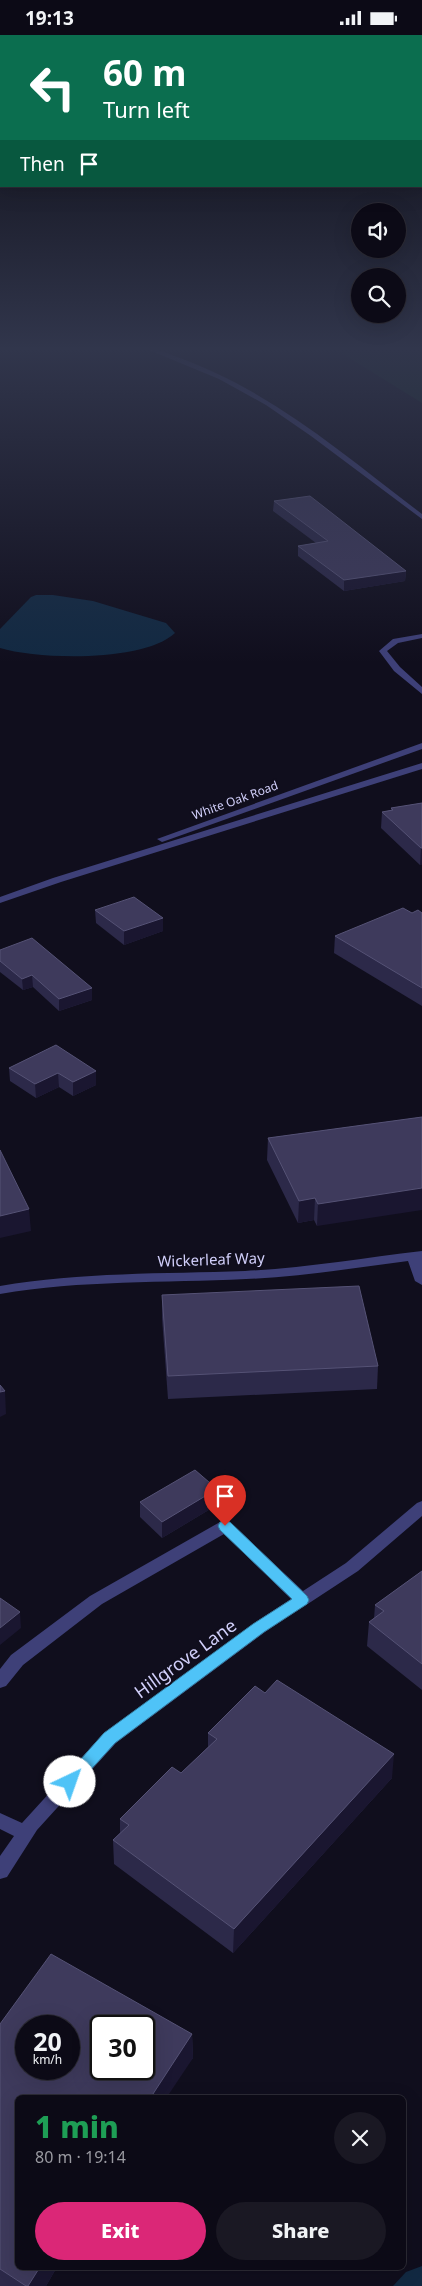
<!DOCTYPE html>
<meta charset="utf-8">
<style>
:root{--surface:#0c0a16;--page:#1a1823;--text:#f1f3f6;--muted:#9a9aa1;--line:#2c2b35;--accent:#db2777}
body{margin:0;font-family:"Noto Sans",sans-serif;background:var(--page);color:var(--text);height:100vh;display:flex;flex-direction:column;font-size:19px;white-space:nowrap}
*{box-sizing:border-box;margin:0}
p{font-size:16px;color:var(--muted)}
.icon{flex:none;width:28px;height:28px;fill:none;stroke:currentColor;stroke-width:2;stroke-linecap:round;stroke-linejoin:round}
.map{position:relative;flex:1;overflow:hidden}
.drawer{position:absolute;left:15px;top:2060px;width:391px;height:175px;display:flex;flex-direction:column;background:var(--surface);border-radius:8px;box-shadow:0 5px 20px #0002,0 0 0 1px var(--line)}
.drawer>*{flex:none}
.banner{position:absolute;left:0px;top:0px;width:422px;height:152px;box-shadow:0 5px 20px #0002,0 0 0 1px var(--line);background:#0b6e4f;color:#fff;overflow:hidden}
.tools{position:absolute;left:351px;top:168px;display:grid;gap:10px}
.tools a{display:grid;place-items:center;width:55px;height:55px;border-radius:50%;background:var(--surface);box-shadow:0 5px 20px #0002,0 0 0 1px var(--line);font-size:25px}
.speed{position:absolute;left:15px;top:1980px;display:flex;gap:10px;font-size:25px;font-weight:700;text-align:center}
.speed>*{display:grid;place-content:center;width:65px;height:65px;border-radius:50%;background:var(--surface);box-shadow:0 5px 20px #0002,0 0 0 1px var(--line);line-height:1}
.speed small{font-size:12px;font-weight:400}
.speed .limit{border:2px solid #111;border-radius:8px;background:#fff;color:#111}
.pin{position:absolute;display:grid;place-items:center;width:42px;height:42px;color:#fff;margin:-51px -21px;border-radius:50% 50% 50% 0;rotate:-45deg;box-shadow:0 0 5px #0007}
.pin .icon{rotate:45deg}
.me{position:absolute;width:55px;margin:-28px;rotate:42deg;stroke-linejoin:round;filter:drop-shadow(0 0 4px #0008)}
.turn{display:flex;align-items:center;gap:18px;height:105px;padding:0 20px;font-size:22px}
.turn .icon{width:65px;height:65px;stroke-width:2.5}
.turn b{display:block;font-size:35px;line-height:42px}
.then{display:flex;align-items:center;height:48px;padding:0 20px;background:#0003;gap:10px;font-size:19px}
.round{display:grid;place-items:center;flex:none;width:52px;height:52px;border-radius:26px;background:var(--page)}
.headline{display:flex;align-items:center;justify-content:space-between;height:85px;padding:0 20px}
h1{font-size:30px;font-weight:800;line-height:38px;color:#1e9e55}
.button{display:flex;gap:10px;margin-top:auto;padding:10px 20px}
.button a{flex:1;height:58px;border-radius:30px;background:var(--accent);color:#fff;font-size:20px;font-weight:800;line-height:58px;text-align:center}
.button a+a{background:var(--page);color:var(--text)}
.status{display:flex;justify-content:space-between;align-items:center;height:35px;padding:0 25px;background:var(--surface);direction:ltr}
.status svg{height:14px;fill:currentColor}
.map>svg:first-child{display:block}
.green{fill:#122724}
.water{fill:#122942}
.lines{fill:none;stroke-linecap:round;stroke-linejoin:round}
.service{fill:#3e4078;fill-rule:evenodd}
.minor{fill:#3e4078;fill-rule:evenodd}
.tertiary{fill:#3e4078;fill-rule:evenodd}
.wall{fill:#2c2949}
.shaded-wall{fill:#1a1630}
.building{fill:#3e3a5c;stroke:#555275;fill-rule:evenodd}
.route{fill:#4fc3f7;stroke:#337fa1}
.labels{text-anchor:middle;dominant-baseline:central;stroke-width:4;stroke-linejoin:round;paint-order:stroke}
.far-street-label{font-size:12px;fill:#d1cffa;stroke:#100e1d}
.street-label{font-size:15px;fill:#d1cffa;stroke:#100e1d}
.near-street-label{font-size:18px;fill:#d1cffa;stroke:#100e1d}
</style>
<div class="status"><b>19:13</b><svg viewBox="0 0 49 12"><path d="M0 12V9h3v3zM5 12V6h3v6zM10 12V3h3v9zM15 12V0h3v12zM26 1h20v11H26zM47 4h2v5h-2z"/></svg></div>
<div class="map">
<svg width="422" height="2251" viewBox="0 0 422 2251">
<rect width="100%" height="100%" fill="#100e1d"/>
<polygon class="green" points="327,313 422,313 422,368 338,316"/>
<g class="water">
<path d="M 36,560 L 53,560 L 93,566 L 166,588 L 175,598 C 144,627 40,625 0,613 L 0,594 L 31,562 Z"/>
<polygon points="422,2231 422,2251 393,2251 406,2237"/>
</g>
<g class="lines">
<polygon class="service" points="422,599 422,603 398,608 387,616 400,632 422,652 422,659 394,636 379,616 393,604"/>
<g class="minor">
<path d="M 144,313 L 152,313 C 185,324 217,337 247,354 C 310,389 365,436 422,479 L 422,484 L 311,401 L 266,370 L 219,344 Z"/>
<path d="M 422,1216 L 422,1250 L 415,1246 L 408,1226 C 354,1233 300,1242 246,1244 C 164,1248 81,1245 0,1259 L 0,1251 C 81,1237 163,1239 245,1236 C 304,1233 363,1223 422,1216 Z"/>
<polygon points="422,1466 422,1481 358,1536 265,1597 116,1708 37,1795 7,1842 0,1844 0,1821 14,1801 0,1794 0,1778 22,1788 104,1698 253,1589 291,1564 224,1499 102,1569 23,1630 6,1651 0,1653 0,1634 11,1620 90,1561 220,1487 225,1485 230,1487 303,1556 346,1528 417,1468"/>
</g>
<g class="tertiary">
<polygon points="422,708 422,714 165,806 162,807 157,804"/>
<polygon points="422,728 422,734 61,847 0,868 0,862 53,843"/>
</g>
</g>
<g class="wall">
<polygon points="274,466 406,536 405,546 344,556 298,521 298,511 316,508 273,476"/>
<polygon points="422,768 422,829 420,830 381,793 382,777 391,775 391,773"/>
<polygon points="95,875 163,896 124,910 96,888"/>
<polygon points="412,878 422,878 422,971 334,918 335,901"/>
<polygon points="0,915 92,953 92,965 59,976 33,952 23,955 0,937"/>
<polygon points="56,1010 96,1050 73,1061 59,1052 36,1063 10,1046 9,1033"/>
<polygon points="422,1082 317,1191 314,1185 298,1188 267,1125 268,1103"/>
<polygon points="162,1260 378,1331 377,1354 168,1364 162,1283"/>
<polygon points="217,1454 217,1470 162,1503 140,1482 140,1467"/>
<polygon points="422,1536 422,1655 367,1611 369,1587 374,1584 375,1570"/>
<polygon points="265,1658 392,1743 233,1918 114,1829 113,1805 120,1798 120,1784 181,1738 208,1712 208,1698"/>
<polygon points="0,1989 192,1999 193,2023 18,2232 57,2232 46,2251 0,2251"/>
</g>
<g class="shaded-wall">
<polygon points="406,536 405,546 344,556 344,545"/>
<polygon points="421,813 422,813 422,829 420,830"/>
<polygon points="163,883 163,896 124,910 124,896"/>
<polygon points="32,940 33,952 23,955 22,944"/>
<polygon points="92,953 92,965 59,976 59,964"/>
<polygon points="96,1036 96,1050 73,1061 73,1047"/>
<polygon points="58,1038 59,1052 36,1063 35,1049"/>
<polygon points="422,1153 422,1175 317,1191 318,1169"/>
<polygon points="315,1163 314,1185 298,1188 299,1166"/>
<polygon points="29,1174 31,1196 0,1203 0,1181"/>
<polygon points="5,1356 6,1379 0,1382 0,1357"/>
<polygon points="217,1454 217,1470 162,1503 162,1487"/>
<polygon points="20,1577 21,1593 0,1610 0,1593"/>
<polygon points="394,1719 392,1743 233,1918 234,1894"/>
<polygon points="192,1999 193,2023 167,2062 151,2062"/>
<polygon points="40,2232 57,2232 46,2251 28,2251"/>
</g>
<g class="building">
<polygon points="310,461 406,536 344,545 298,511 328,506 274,466"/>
<polygon points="422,768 422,813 421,813 382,777 393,775 391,773"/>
<polygon points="134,862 163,883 124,896 95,875"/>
<polygon points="403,873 412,878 418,875 422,878 422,953 335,901"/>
<polygon points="32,903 92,953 59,964 32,940 22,944 0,926 0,915"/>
<polygon points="56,1010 96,1036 73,1047 58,1038 35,1049 9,1033"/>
<polygon points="422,1082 422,1153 318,1169 315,1163 299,1166 268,1103"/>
<polygon points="0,1115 29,1174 0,1181"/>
<polygon points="359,1251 378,1331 168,1341 162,1260"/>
<polygon points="0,1350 5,1356 0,1357"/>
<polygon points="195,1435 217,1454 162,1487 140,1467"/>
<polygon points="422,1536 422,1629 369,1587 384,1576 375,1570"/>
<polygon points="0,1563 20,1577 0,1593"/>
<polygon points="277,1645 394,1719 234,1894 113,1805 129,1790 120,1784 172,1732 181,1738 217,1704 208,1698 255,1651 265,1658"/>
<path d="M 51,1919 L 192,1999 L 151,2062 L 18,2062 L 18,2232 L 40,2232 L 28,2251 L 26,2251 L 0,2234 L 0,1989 ZM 26,1991 L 69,1991 L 69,2034 L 26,2034 ZM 101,1991 L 144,1991 L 144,2034 L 101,2034 Z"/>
</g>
<linearGradient id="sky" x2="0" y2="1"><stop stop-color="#090810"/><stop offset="0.5" stop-color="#31364c"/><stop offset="1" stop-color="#31364c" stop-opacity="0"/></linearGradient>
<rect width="422" height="628" fill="url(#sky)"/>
<polygon class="route" points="225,1486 230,1487 307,1561 309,1565 307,1569 264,1597 115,1708 76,1751 70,1753 65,1751 62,1747 65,1742 104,1698 253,1589 292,1564 220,1495 218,1491 220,1487"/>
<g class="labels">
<g class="far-street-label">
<text transform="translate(235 765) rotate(-20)">White Oak Road</text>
</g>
<g class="street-label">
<text transform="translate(211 1224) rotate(-2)">Wickerleaf Way</text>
</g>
<g class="near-street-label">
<text transform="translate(185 1623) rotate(-36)">Hillgrove Lane</text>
</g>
</g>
</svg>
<div class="tools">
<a><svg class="icon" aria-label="sound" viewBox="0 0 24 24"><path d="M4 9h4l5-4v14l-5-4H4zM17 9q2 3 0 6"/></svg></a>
<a><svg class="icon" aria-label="search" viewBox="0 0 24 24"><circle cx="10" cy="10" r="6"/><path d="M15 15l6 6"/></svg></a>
</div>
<div class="speed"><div>20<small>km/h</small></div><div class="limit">30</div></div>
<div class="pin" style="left:225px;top:1491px;background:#d93025"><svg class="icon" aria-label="arrive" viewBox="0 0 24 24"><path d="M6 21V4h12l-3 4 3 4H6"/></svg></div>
<svg class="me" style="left:70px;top:1747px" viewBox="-20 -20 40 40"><circle r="19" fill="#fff"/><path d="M0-13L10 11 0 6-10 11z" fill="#4fc3f7"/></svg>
<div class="banner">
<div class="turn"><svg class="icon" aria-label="left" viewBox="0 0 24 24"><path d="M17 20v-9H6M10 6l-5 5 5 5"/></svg><div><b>60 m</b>Turn left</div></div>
<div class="then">Then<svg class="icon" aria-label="arrive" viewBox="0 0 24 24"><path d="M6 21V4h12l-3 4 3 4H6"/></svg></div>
</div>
<section class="drawer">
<div class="headline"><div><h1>1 min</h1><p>80 m · 19:14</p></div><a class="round"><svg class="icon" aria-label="close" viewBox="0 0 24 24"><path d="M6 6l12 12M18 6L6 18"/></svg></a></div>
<div class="button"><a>Exit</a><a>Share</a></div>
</section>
</div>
